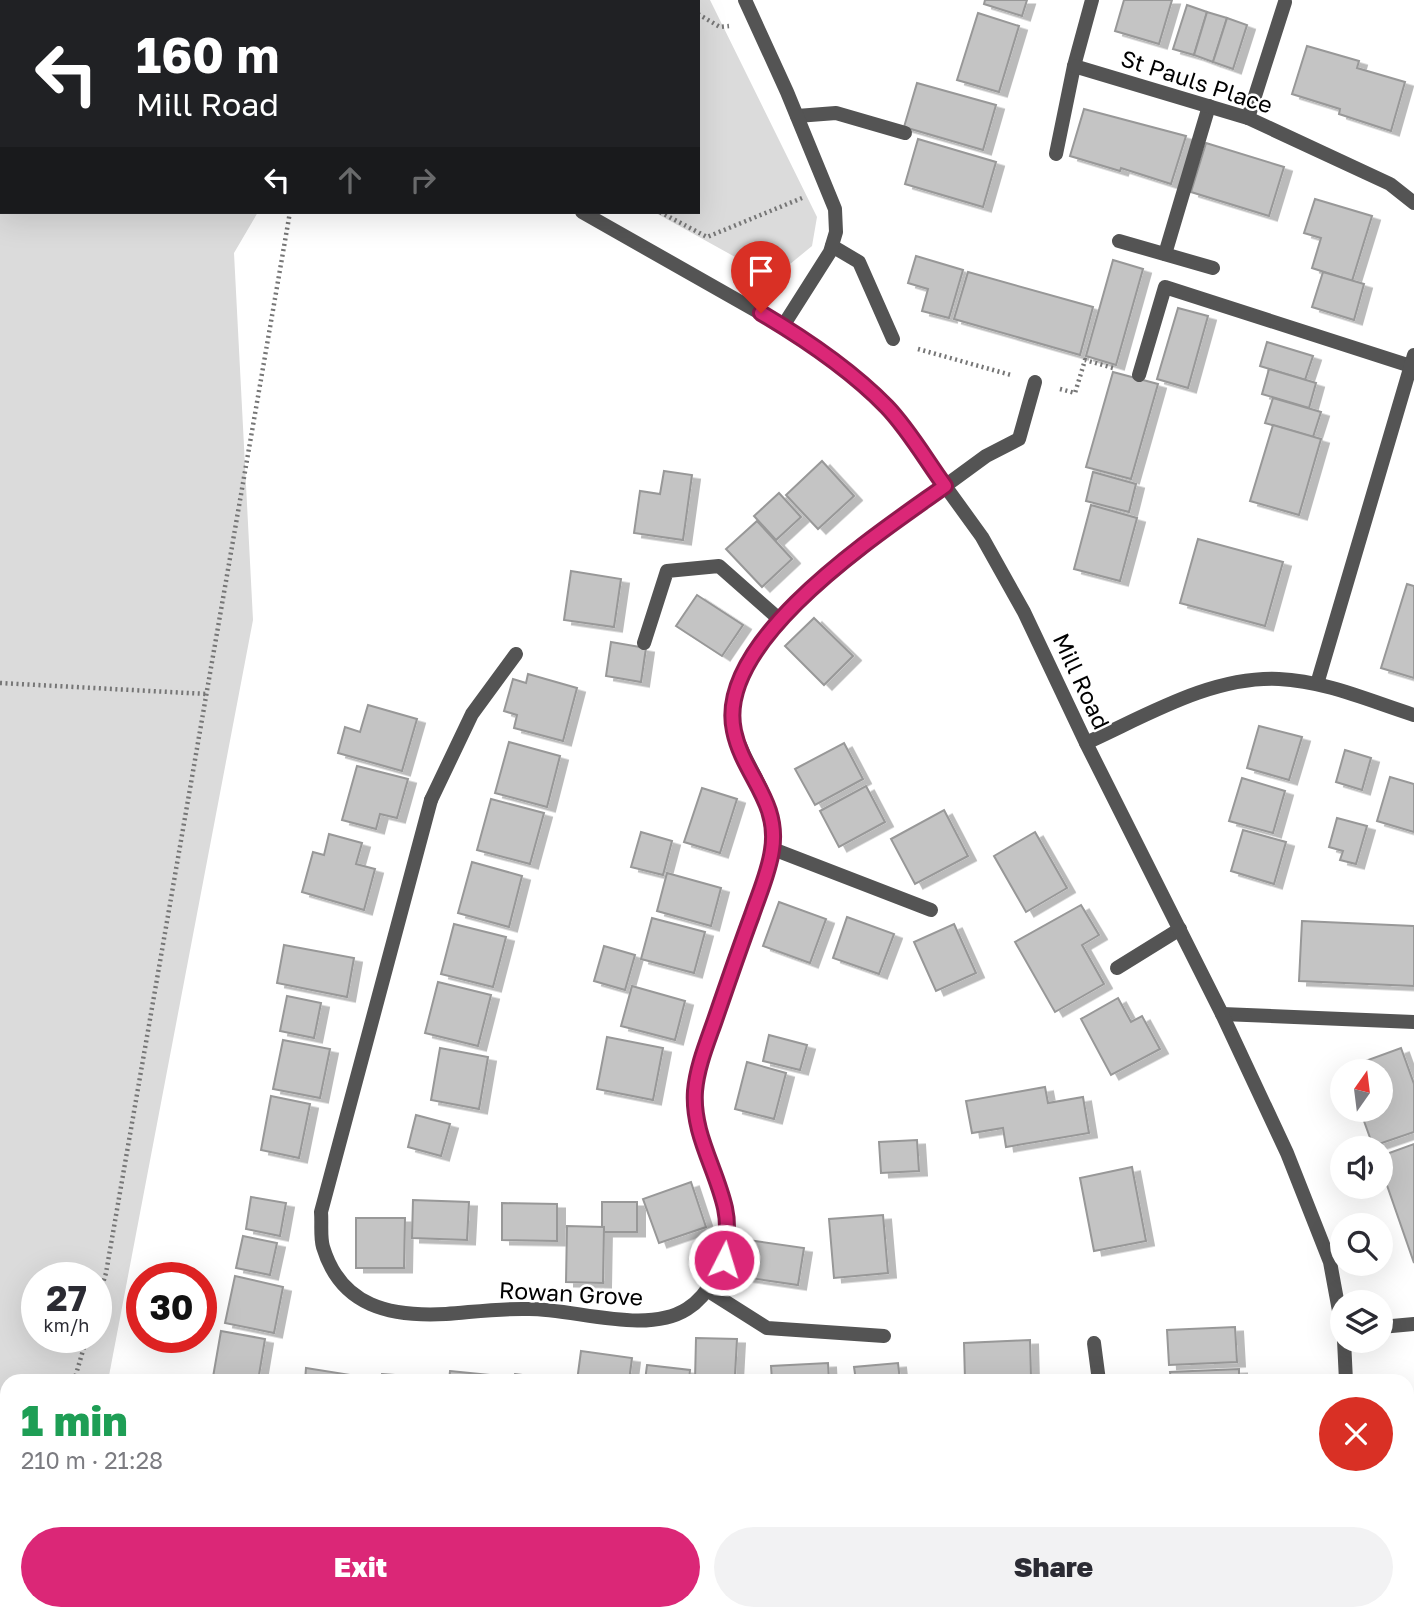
<!DOCTYPE html>
<meta charset="utf-8">
<style>
:root{--surface:#fff;--page:#f2f2f3;--text:#2b2b33;--muted:#7c7c81;--accent:#db2777}
body{margin:0;font-family:"Golos Text",sans-serif;background:var(--page);color:var(--text);height:100vh;display:flex;flex-direction:column;font-size:26px;white-space:nowrap}
*{box-sizing:border-box;margin:0}
p{font-size:23px;color:var(--muted)}
.icon{flex:none;width:38px;height:38px;fill:none;stroke:currentColor;stroke-width:2;stroke-linecap:round;stroke-linejoin:round}
.map{position:relative;flex:1;overflow:hidden}
.panel{position:absolute;left:0px;top:1374px;width:1414px;height:247px;display:flex;flex-direction:column;background:var(--surface);border-radius:21px 21px 0 0;box-shadow:0 7px 28px #0002}
.panel>*{flex:none}
.banner{position:absolute;left:0px;top:0px;width:700px;height:214px;box-shadow:0 7px 28px #0002;background:#202124;color:#fff;overflow:hidden}
.needle{width:46px;rotate:14deg}
.tools{position:absolute;left:1330px;top:1059px;display:grid;gap:14px}
.tools a{display:grid;place-items:center;width:63px;height:63px;border-radius:50%;background:var(--surface);box-shadow:0 7px 28px #0002;font-size:35px}
.speed{position:absolute;left:21px;top:1262px;display:flex;gap:14px;font-size:35px;font-weight:700;text-align:center}
.speed>*{display:grid;place-content:center;width:91px;height:91px;border-radius:50%;background:var(--surface);box-shadow:0 7px 28px #0002;line-height:1}
.speed small{font-size:18px;font-weight:400}
.speed .limit{border:10px solid #d22;background:#fff;color:#111}
.pin{position:absolute;display:grid;place-items:center;width:60px;height:60px;color:#fff;margin:-72px -30px;border-radius:50% 50% 50% 0;rotate:-45deg;box-shadow:0 0 7px #0007}
.pin .icon{rotate:45deg}
.me{position:absolute;width:77px;margin:-38px;rotate:5deg;stroke-linejoin:round;filter:drop-shadow(0 0 5px #0008)}
.turn{display:flex;align-items:center;gap:24px;height:147px;padding:0 21px;font-size:32px}
.turn .icon{width:91px;height:91px;stroke-width:2.5}
.turn b{display:block;font-size:49px;line-height:60px}
.lanes{display:flex;align-items:center;height:66px;padding:0 21px;background:#0003;justify-content:center;gap:35px;direction:ltr}
.lanes .off{opacity:.35}
.round{display:grid;place-items:center;flex:none;width:74px;height:74px;border-radius:37px;background:var(--page)}
.overview{display:flex;align-items:center;justify-content:space-between;height:119px;padding:0 21px}
h1{font-size:42px;font-weight:800;line-height:52px;color:#1e9e55}
.button{display:flex;gap:14px;margin-top:auto;padding:14px 21px}
.button a{flex:1;height:80px;border-radius:42px;background:var(--accent);color:#fff;font-size:28px;font-weight:800;line-height:80px;text-align:center}
.button a+a{background:var(--page);color:var(--text)}
.map>svg:first-child{display:block}
.green{fill:#dbdbdb;fill-rule:evenodd}
.building{fill:#c4c4c4;stroke:#989898;stroke-width:2;filter:url(#shadow)}
.lines{fill:none;stroke-linecap:round;stroke-linejoin:round}
.path{stroke:#767676;stroke-width:4.5;stroke-dasharray:2 3.5;stroke-linecap:butt}
.service{stroke:#545454;stroke-width:14}
.minor{stroke:#545454;stroke-width:14}
.tertiary{stroke:#545454;stroke-width:14}
.route-casing{stroke:#8e194d;stroke-width:18}
.route{stroke:#db2777;stroke-width:12}
.labels{text-anchor:middle;dominant-baseline:central;stroke-width:5;stroke-linejoin:round;paint-order:stroke}
.street-label{font-size:23px;fill:#000;stroke:#fff}
</style>
<div class="map">
<svg width="1414" height="1620" viewBox="0 0 1414 1620">
<defs>
<filter id="shadow"><feDropShadow dx="8" dy="4.5" stdDeviation="0" flood-color="#0004"/></filter>
</defs>
<rect width="100%" height="100%" fill="#fff"/>
<g class="green">
<path d="M 0,0 L 239,2 L 2,2 L 2,212 L 258,212 L 234,253 L 253,620 L 108,1381 L 7,1381 L 7,1478 L 0,1479 ZM 37,1278 L 96,1278 L 96,1337 L 37,1337 Z"/>
<polygon points="401,0 710,0 817,217 812,246 773,278 654,212 698,212 698,2"/>
</g>
<g class="building">
<polygon points="985,0 1027,0 1022,16 984,4"/>
<polygon points="1124,0 1172,0 1159,44 1115,31"/>
<polygon points="1187,5 1207,12 1194,55 1173,49"/>
<polygon points="1207,12 1227,18 1213,62 1194,55"/>
<polygon points="978,13 1019,26 999,92 957,80"/>
<polygon points="1227,18 1247,25 1233,69 1213,62"/>
<polygon points="1307,46 1359,61 1357,68 1405,82 1391,131 1339,114 1340,109 1292,94"/>
<polygon points="917,83 996,105 983,150 904,127"/>
<polygon points="1084,109 1186,136 1171,184 1121,168 1120,171 1070,156"/>
<polygon points="918,139 996,162 983,207 905,184"/>
<polygon points="1206,143 1284,167 1269,216 1191,192"/>
<polygon points="1315,199 1372,216 1352,281 1312,268 1321,238 1304,233"/>
<polygon points="916,256 963,270 949,318 922,311 928,289 908,283"/>
<polygon points="1113,260 1143,269 1116,365 1086,356"/>
<polygon points="968,272 1093,307 1080,355 954,319"/>
<polygon points="1323,272 1364,284 1354,320 1312,307"/>
<polygon points="1178,308 1208,316 1188,388 1157,379"/>
<polygon points="1267,342 1313,356 1305,380 1260,366"/>
<polygon points="1269,369 1316,383 1309,408 1262,394"/>
<polygon points="1113,372 1158,384 1131,479 1086,467"/>
<polygon points="1273,398 1321,412 1313,437 1265,423"/>
<polygon points="1273,425 1321,439 1299,515 1250,501"/>
<polygon points="822,461 854,496 818,529 786,495"/>
<polygon points="664,471 692,475 683,540 634,533 640,491 660,494"/>
<polygon points="1093,472 1136,484 1129,512 1086,501"/>
<polygon points="779,493 801,517 776,540 754,516"/>
<polygon points="1091,505 1137,518 1120,581 1074,569"/>
<polygon points="757,521 792,559 762,587 726,549"/>
<polygon points="1198,539 1283,562 1265,626 1180,603"/>
<polygon points="571,571 621,579 614,627 564,620"/>
<polygon points="1407,584 1414,586 1414,678 1381,668"/>
<polygon points="697,595 743,625 722,656 676,626"/>
<polygon points="814,618 853,656 824,685 785,646"/>
<polygon points="611,642 646,648 641,682 606,676"/>
<polygon points="528,674 577,688 563,741 514,728 517,715 504,711 513,679 526,683"/>
<polygon points="368,705 417,719 402,771 338,753 345,727 360,732"/>
<polygon points="1259,726 1302,737 1289,780 1247,768"/>
<polygon points="509,742 560,756 547,807 495,793"/>
<polygon points="844,743 863,779 815,805 795,769"/>
<polygon points="1345,750 1371,758 1362,790 1336,782"/>
<polygon points="357,766 408,779 397,818 380,814 376,829 342,820"/>
<polygon points="1390,777 1414,784 1414,832 1377,821"/>
<polygon points="1242,778 1285,791 1273,833 1229,821"/>
<polygon points="866,786 885,822 839,847 820,811"/>
<polygon points="702,788 737,799 720,853 684,842"/>
<polygon points="491,799 544,813 530,864 477,850"/>
<polygon points="944,810 968,856 915,884 891,839"/>
<polygon points="1337,818 1367,826 1356,864 1340,860 1343,851 1329,847"/>
<polygon points="1243,830 1286,842 1274,884 1231,871"/>
<polygon points="641,832 672,841 663,875 631,867"/>
<polygon points="1035,832 1067,888 1026,912 994,856"/>
<polygon points="329,834 362,843 356,864 375,869 364,910 302,892 313,852 324,855"/>
<polygon points="472,862 522,876 509,927 458,913"/>
<polygon points="667,873 721,888 711,926 657,911"/>
<polygon points="779,902 826,919 810,963 763,946"/>
<polygon points="1081,905 1099,935 1082,945 1104,984 1055,1012 1015,942"/>
<polygon points="847,917 894,934 879,974 833,958"/>
<polygon points="652,918 705,932 694,973 641,959"/>
<polygon points="1302,921 1414,926 1414,986 1299,981"/>
<polygon points="454,924 506,937 493,987 441,974"/>
<polygon points="954,924 976,973 936,991 914,942"/>
<polygon points="284,945 354,958 347,997 277,983"/>
<polygon points="604,946 635,955 625,990 594,981"/>
<polygon points="438,982 491,995 478,1046 425,1033"/>
<polygon points="632,986 685,1001 675,1040 621,1026"/>
<polygon points="287,996 321,1003 314,1038 280,1031"/>
<polygon points="1118,998 1131,1022 1142,1016 1160,1049 1111,1075 1081,1019"/>
<polygon points="769,1035 807,1045 800,1070 763,1061"/>
<polygon points="607,1037 663,1048 653,1100 597,1089"/>
<polygon points="283,1040 330,1049 320,1098 273,1089"/>
<polygon points="440,1048 488,1057 479,1109 431,1100"/>
<polygon points="1401,1048 1414,1084 1414,1132 1373,1146 1360,1110 1381,1110 1381,1071 1347,1071 1346,1068"/>
<polygon points="747,1062 786,1073 774,1119 735,1109"/>
<polygon points="1045,1087 1048,1103 1083,1097 1089,1133 1006,1147 1003,1128 972,1133 966,1101"/>
<polygon points="271,1096 310,1104 299,1158 261,1150"/>
<polygon points="416,1115 450,1124 441,1156 408,1147"/>
<polygon points="917,1140 919,1171 881,1173 879,1142"/>
<polygon points="1414,1144 1414,1263 1381,1168 1381,1156"/>
<polygon points="1132,1167 1146,1241 1094,1251 1080,1178"/>
<polygon points="691,1182 706,1227 659,1243 643,1199"/>
<polygon points="251,1197 286,1203 280,1236 246,1229"/>
<polygon points="413,1200 469,1202 467,1240 412,1238"/>
<polygon points="602,1202 637,1202 637,1232 604,1232 604,1227 602,1227"/>
<polygon points="502,1203 557,1204 557,1241 502,1240"/>
<polygon points="883,1215 888,1273 834,1278 829,1219"/>
<polygon points="356,1218 405,1218 404,1268 356,1268"/>
<polygon points="567,1226 604,1227 603,1283 566,1282"/>
<polygon points="243,1236 277,1243 270,1275 236,1268"/>
<polygon points="748,1240 804,1248 798,1285 743,1277"/>
<polygon points="235,1276 283,1287 274,1333 225,1323"/>
<polygon points="1235,1327 1237,1362 1169,1365 1167,1330"/>
<polygon points="221,1331 265,1339 258,1381 233,1381 213,1377"/>
<polygon points="696,1338 737,1339 735,1375 763,1376 763,1381 695,1381"/>
<polygon points="1030,1340 1031,1376 965,1379 964,1343"/>
<polygon points="581,1351 632,1358 629,1381 577,1381"/>
<polygon points="828,1363 829,1381 772,1381 771,1366"/>
<polygon points="898,1363 900,1381 856,1381 854,1367"/>
<polygon points="647,1365 690,1370 689,1381 645,1381"/>
<polygon points="306,1368 357,1376 357,1381 305,1381"/>
<polygon points="1239,1369 1239,1381 1171,1381 1170,1372"/>
<polygon points="450,1371 499,1376 499,1381 449,1381"/>
<polygon points="382,1374 433,1378 432,1381 381,1381"/>
<polygon points="515,1374 567,1381 514,1381"/>
<polygon points="0,1594 7,1595 7,1614 23,1614 22,1620 0,1620"/>
<rect x="35" y="1614" width="29" height="6"/>
<polygon points="240,1614 286,1614 285,1620 240,1620"/>
<polygon points="415,1614 486,1614 485,1620 414,1620"/>
<polygon points="627,1614 664,1614 663,1620 626,1620"/>
<polygon points="849,1614 868,1614 893,1620 847,1620"/>
<polygon points="1120,1614 1187,1614 1186,1620 1128,1620 1119,1617"/>
<polygon points="1216,1614 1265,1614 1266,1620 1217,1620"/>
</g>
<g class="lines">
<g class="path">
<polyline points="677,0 679,2"/>
<polyline points="593,2 594,0"/>
<polyline points="698,14 720,27 729,26"/>
<polyline points="660,212 707,237 802,198"/>
<polyline points="918,349 1011,375"/>
<polyline points="1060,389 1075,393 1085,360 1113,368"/>
<polyline points="0,683 207,694"/>
<polyline points="96,1307 106,1273 290,212"/>
<polyline points="74,1381 87,1337"/>
</g>
<g class="service">
<polyline points="797,116 836,113 905,133"/>
<polyline points="1248,118 1285,2"/>
<polyline points="1056,154 1074,66 1092,0"/>
<polyline points="1119,241 1213,268"/>
<polyline points="832,246 859,262 893,339"/>
<polyline points="1165,254 1209,106"/>
<polyline points="1139,375 1165,287 1414,367"/>
<polyline points="945,486 986,456 1019,439 1035,382"/>
<polyline points="644,643 667,571 719,566 779,619"/>
<polyline points="431,800 472,714 516,654"/>
<polyline points="773,849 931,910"/>
<polyline points="1117,968 1180,929"/>
<polyline points="707,1290 767,1328 884,1336"/>
<polyline points="86,1620 87,1614"/>
<polyline points="728,1620 730,1614"/>
</g>
<g class="minor">
<polyline points="745,0 787,92 835,209 836,232 830,252 783,326"/>
<polyline points="1074,66 1248,118 1390,184 1414,203"/>
<polyline points="1317,684 1414,355"/>
<path d="M 1086,743 C 1146,716 1211,676 1279,679 C 1325,681 1370,701 1414,715"/>
<path d="M 431,800 L 321,1212 C 322,1223 320,1237 323,1247 C 341,1307 391,1317 446,1314 C 473,1312 502,1308 529,1309 C 576,1309 646,1335 687,1309 C 698,1302 708,1290 714,1278 C 717,1272 722,1266 724,1260 C 743,1204 691,1148 695,1091 C 698,1063 709,1036 718,1010 C 731,975 743,940 755,905 C 762,887 772,865 773,845 C 773,834 773,821 770,811 C 756,763 717,735 739,680 C 755,640 787,612 818,584 C 859,549 901,517 945,486"/>
<polyline points="1222,1014 1414,1022"/>
<polyline points="1381,1327 1414,1324"/>
<polyline points="1094,1343 1099,1381"/>
<polyline points="352,1620 353,1614"/>
<polyline points="962,1620 964,1614"/>
</g>
<g class="tertiary">
<polyline points="354,0 355,2"/>
<polyline points="582,212 783,326 843,369 888,407 982,537 1024,612 1086,743 1222,1014 1287,1153 1330,1262 1342,1327"/>
<polyline points="1344,1340 1346,1381"/>
<polyline points="1352,1614 1352,1620"/>
</g>
</g>
<g class="lines">
<defs>
<path id="route" d="M 724,1260 C 727,1243 729,1226 725,1208 C 716,1168 692,1133 695,1091 C 697,1067 707,1043 715,1020 C 727,985 739,950 752,915 C 759,894 769,872 772,850 C 780,801 743,775 734,731 C 714,640 881,532 945,486 C 926,460 909,430 887,407 C 851,370 805,339 761,313"/>
</defs>
<use href="#route" class="route-casing"/>
<use href="#route" class="route"/>
</g>
<g class="labels">
<g class="street-label">
<text transform="translate(1197 81) rotate(18)">St Pauls Place</text>
<text transform="translate(1082 681) rotate(65)">Mill Road</text>
<text transform="translate(571 1293) rotate(3)">Rowan Grove</text>
</g>
</g>
</svg>
<div class="tools">
<a><svg class="needle" viewBox="-14 -14 28 28"><path d="M0-13l5 13h-10z" fill="#e53935"/><path d="M0 13l5-13h-10z" fill="#7c7c81"/></svg></a>
<a><svg class="icon" aria-label="sound" viewBox="0 0 24 24"><path d="M4 9h4l5-4v14l-5-4H4zM17 9q2 3 0 6"/></svg></a>
<a><svg class="icon" aria-label="search" viewBox="0 0 24 24"><circle cx="10" cy="10" r="6"/><path d="M15 15l6 6"/></svg></a>
<a><svg class="icon" aria-label="layers" viewBox="0 0 24 24"><path d="M12 4l9 5-9 5-9-5zM3 14l9 5 9-5"/></svg></a>
</div>
<div class="speed"><div>27<small>km/h</small></div><div class="limit">30</div></div>
<div class="pin" style="left:761px;top:313px;background:#d93025"><svg class="icon" aria-label="arrive" viewBox="0 0 24 24"><path d="M6 21V4h12l-3 4 3 4H6"/></svg></div>
<svg class="me" style="left:724px;top:1260px" viewBox="-20 -20 40 40"><circle r="17" fill="#db2777" stroke="#fff" stroke-width="3"/><path d="M0-11L8 9 0 5-8 9z" fill="#fff"/></svg>
<div class="banner">
<div class="turn"><svg class="icon" aria-label="left" viewBox="0 0 24 24"><path d="M17 20v-9H6M10 6l-5 5 5 5"/></svg><div><b>160 m</b>Mill Road</div></div>
<div class="lanes"><svg class="icon" aria-label="left" viewBox="0 0 24 24"><path d="M17 20v-9H6M10 6l-5 5 5 5"/></svg><svg class="icon off" aria-label="ahead" viewBox="0 0 24 24"><path d="M12 20V5M6 11l6-6 6 6"/></svg><svg class="icon off" aria-label="right" viewBox="0 0 24 24"><path d="M7 20v-9h11M14 6l5 5-5 5"/></svg></div>
</div>
<section class="panel">
<div class="overview"><div><h1>1 min</h1><p>210 m · 21:28</p></div><a class="round" style="background:#d93025;color:#fff"><svg class="icon" aria-label="close" viewBox="0 0 24 24"><path d="M6 6l12 12M18 6L6 18"/></svg></a></div>
<div class="button"><a>Exit</a><a>Share</a></div>
</section>
</div>
